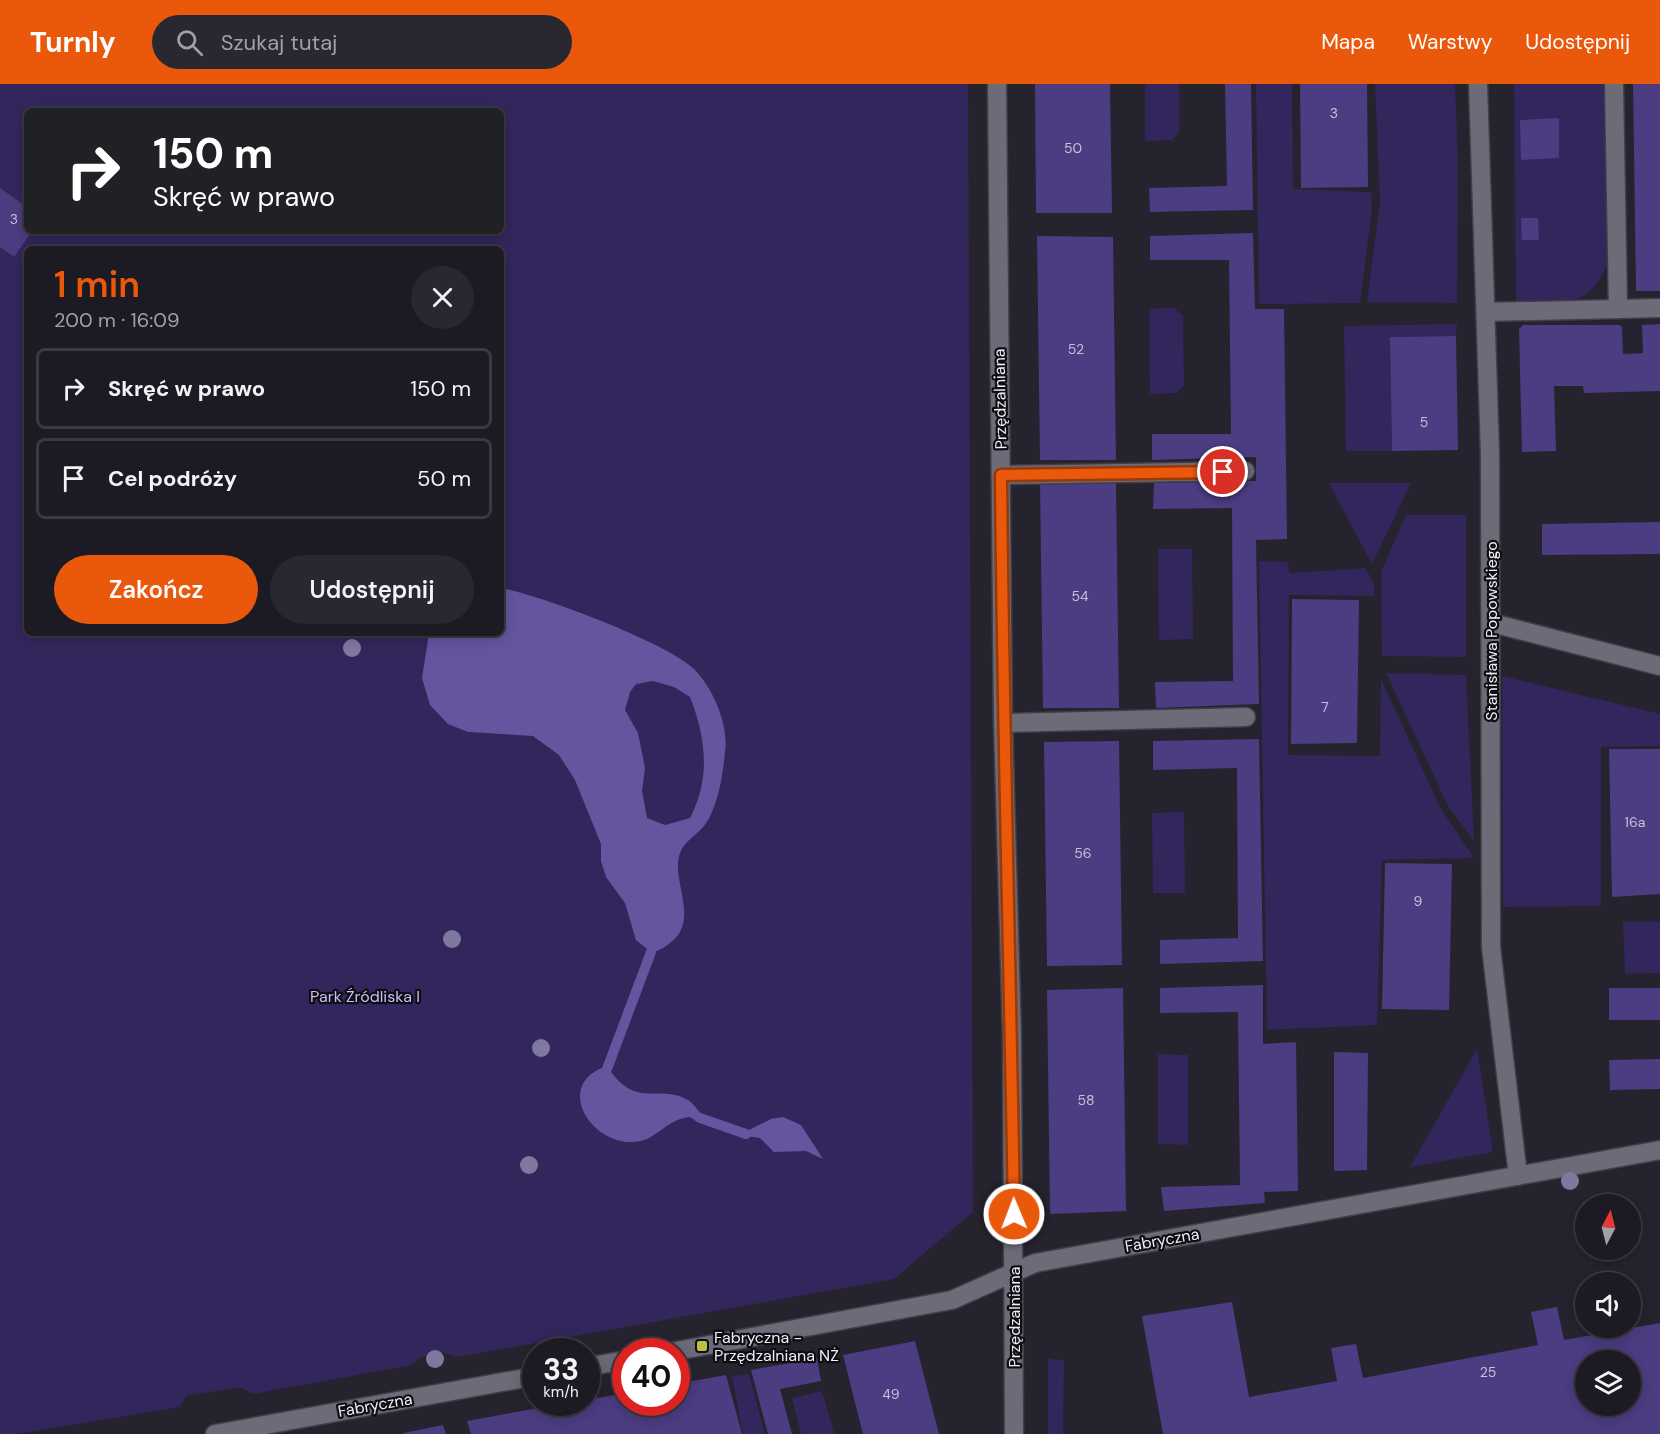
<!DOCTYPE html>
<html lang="pl">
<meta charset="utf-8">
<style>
:root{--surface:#1c1a22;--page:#29272f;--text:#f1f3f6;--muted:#a0a1a5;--line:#3a3840;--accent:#ea580c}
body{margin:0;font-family:"DM Sans",sans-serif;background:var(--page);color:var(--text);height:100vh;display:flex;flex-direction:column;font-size:22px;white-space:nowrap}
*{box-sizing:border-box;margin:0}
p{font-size:20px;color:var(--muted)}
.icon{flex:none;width:33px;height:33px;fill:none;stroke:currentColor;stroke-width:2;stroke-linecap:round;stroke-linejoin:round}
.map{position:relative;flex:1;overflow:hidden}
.sheet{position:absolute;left:24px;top:162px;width:480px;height:390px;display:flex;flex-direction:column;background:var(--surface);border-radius:9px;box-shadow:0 3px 15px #0003,0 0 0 2px var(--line)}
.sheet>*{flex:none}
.guide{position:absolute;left:24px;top:24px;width:480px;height:126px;border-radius:9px;box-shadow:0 3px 15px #0003,0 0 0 2px var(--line);background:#202124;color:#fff;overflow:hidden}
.needle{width:39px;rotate:7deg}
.fabs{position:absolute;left:1575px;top:1110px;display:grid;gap:12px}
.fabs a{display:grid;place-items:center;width:66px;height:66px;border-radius:50%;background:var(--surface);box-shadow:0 3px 15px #0003,0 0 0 2px var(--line);font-size:30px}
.speed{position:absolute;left:522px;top:1254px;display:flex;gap:12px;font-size:30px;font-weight:700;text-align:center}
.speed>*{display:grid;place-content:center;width:78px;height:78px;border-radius:50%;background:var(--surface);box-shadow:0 3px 15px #0003,0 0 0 2px var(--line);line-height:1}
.speed small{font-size:15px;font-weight:400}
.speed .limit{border:9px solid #d22;background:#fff;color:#111}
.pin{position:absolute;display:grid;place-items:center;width:51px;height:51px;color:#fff;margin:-26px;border:3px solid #fff;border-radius:50%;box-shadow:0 2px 6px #0007}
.me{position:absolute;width:66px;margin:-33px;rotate:359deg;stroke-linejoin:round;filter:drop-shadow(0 0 4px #0008)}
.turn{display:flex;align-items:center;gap:21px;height:126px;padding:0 30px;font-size:27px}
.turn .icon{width:78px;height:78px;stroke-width:2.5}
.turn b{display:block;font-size:42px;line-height:51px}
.round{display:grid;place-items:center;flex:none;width:63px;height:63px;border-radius:32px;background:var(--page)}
.head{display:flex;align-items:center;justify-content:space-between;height:102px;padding:0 30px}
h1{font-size:36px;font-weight:600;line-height:45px;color:var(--accent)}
.action{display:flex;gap:12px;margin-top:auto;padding:12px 30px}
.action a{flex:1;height:69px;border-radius:36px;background:var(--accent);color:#fff;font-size:24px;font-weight:600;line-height:69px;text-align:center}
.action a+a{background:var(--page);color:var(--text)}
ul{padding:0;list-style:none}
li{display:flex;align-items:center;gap:18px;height:81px;margin:0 12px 9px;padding:0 18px;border:3px solid var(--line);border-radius:9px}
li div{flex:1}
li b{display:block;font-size:22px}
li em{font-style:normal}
header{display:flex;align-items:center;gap:36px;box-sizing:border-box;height:84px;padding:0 30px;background:var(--accent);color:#fff}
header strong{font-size:28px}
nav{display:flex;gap:33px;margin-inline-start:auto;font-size:21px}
.search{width:420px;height:54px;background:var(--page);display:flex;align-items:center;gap:15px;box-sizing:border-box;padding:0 21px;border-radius:33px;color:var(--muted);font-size:22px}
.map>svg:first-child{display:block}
.green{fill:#33265c;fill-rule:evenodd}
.water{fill:#64559e;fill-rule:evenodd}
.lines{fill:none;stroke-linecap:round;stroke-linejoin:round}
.stream{stroke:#64559e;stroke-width:10}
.building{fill:#4c3c81;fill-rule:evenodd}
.minor-casing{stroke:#403e47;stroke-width:21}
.minor{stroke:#6d6b78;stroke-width:18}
.tree{fill:#7f799f}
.route-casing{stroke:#983908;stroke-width:15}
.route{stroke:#ea580c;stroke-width:10}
.poi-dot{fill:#bbc044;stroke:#0e0d12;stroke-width:2}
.labels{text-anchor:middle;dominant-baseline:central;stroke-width:4.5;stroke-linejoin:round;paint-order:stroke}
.number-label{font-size:14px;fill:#c6c2d9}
.street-label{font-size:16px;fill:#efeef6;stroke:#0e0d12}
.park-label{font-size:16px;fill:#c8bffc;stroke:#0e0d12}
.poi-label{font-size:16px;fill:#efeef6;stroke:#0e0d12;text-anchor:start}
</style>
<header>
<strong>Turnly</strong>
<div class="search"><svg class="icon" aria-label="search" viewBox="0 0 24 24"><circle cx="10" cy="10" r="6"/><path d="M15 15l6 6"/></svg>Szukaj tutaj</div>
<nav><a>Mapa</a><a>Warstwy</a><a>Udostępnij</a></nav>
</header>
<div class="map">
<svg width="1660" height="1350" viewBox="0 0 1660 1350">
<rect width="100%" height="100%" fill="#25232e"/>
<g class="green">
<path d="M 0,0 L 968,0 L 973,1128 L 894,1195 L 457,1273 C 438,1266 426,1267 412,1281 L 252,1310 L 240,1303 L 186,1312 L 180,1323 L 17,1350 L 0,1350 ZM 27,27 L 501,27 L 501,147 L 27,147 ZM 27,165 L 501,165 L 501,549 L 27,549 Z"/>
<polygon points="1145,0 1179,0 1179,49 1172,56 1145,57"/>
<polygon points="1256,0 1292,0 1293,105 1371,108 1372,126 1360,219 1259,220"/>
<polygon points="1375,0 1455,0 1458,82 1457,219 1367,218 1380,118"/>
<path d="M 1514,0 L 1604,0 L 1607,180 C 1589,228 1561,216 1516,217 Z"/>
<polygon points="1174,224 1183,232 1184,301 1177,309 1150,310 1149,225"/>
<polygon points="1457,240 1456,252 1390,253 1392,367 1346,367 1344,242"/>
<polygon points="1329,399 1411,399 1372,480"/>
<polygon points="1406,431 1466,431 1466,573 1382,572 1381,488"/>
<polygon points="1158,465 1192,465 1193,555 1159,556"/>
<polygon points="1259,477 1287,478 1290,489 1366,484 1374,501 1374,512 1289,511 1288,671 1380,672 1381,595 1441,725 1474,774 1382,776 1377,941 1267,946"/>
<polygon points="1386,589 1466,591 1474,757 1448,722"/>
<polygon points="1502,592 1660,630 1660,662 1601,663 1601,822 1503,823"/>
<polygon points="1184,728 1185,809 1153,809 1152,729"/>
<polygon points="1660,837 1660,889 1625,890 1623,838"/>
<polygon points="1477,965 1493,1068 1410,1083"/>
<polygon points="1158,970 1188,971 1188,1061 1158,1060"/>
<polygon points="1048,1274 1064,1277 1063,1350 1048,1350"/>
<polygon points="749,1290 765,1350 743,1350 732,1292"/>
<polygon points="822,1307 834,1350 801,1350 792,1314"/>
</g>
<g class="water">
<path d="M 501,504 C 540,511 666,558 694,585 C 713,604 729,641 725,668 C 723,690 718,724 704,742 C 696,752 685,756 680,769 C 670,796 701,836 670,859 C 663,864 660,867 651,868 L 636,856 L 625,819 L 606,793 L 601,777 L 601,760 L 575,696 L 559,671 L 533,652 L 468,648 L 448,640 L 430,621 L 422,594 L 429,549 L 501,549 ZM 653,597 L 674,603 L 690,613 C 706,654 711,694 690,734 L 665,741 L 647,734 L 642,707 L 645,684 L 638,649 L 625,626 L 630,608 L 636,600 Z"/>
<path d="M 602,984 L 609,985 C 636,1025 658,1000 686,1015 C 693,1018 698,1027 703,1032 L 697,1038 L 690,1033 C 668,1035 658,1053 641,1057 C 595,1067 553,1004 602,984 Z"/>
<polygon points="783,1033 801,1041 823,1075 806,1067 774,1068 760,1054 746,1052 747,1047 771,1035"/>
</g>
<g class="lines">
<g class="stream">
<polyline points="607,985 651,868"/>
<polyline points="700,1034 746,1050"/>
</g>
</g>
<g class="building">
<polygon points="1035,0 1110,0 1112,129 1036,129"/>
<polygon points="1225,0 1251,0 1253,126 1150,128 1149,104 1227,102"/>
<polygon points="1300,0 1367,0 1368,103 1301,104"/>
<polygon points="1633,0 1660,0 1660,207 1636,207"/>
<polygon points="1559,34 1559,74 1521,76 1520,36"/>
<polygon points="0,104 27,123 27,147 32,147 14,173 0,163"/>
<polygon points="1521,134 1538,134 1539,156 1522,156"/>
<polygon points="1253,149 1255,225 1284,225 1287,455 1256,456 1259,620 1156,624 1155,598 1233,597 1232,424 1153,425 1154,399 1256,397 1256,373 1152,376 1152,350 1231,350 1229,176 1150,176 1150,152"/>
<polygon points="1037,152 1113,153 1116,376 1040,376"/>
<polygon points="1660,240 1660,307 1584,309 1583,302 1554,302 1556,367 1522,368 1519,245 1523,241 1619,241 1622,243 1623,270 1643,269 1642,241"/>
<polygon points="1456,252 1458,366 1392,367 1390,253"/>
<polygon points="1116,399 1119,624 1043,624 1040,400"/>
<polygon points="1660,438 1660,470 1542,471 1542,440"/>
<polygon points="1292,515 1359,516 1357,659 1291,660"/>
<polygon points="1259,655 1263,877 1160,880 1160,856 1238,854 1237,684 1153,686 1153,657"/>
<polygon points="1119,657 1122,881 1047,882 1044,658"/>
<polygon points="1609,665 1660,665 1660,810 1612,813"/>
<polygon points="1385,779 1452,780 1449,926 1382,925"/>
<polygon points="1263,901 1263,960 1296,958 1298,1107 1264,1108 1265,1119 1164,1127 1161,1103 1240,1101 1238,928 1160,929 1160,904"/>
<polygon points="1123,904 1126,1127 1050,1130 1047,906"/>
<rect x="1609" y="904" width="51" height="32"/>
<polygon points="1334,968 1368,969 1367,1086 1334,1087"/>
<polygon points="1660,975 1660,1005 1610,1006 1609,976"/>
<path d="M 1232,1218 L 1249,1313 L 1337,1297 L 1331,1264 L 1356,1260 L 1363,1294 L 1538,1261 L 1531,1228 L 1557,1223 L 1564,1256 L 1660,1239 L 1660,1350 L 1163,1350 L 1142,1232 ZM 1586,1276 L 1630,1276 L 1630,1322 L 1586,1322 Z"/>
<polygon points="915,1257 939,1350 863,1350 843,1271"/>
<polygon points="817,1274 821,1297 780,1305 792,1350 768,1350 751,1286"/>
<polygon points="726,1291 742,1350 471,1350 467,1337 571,1318 586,1318 586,1316 626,1309 626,1318 676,1318 676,1300"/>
<polygon points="443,1341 446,1350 404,1350 404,1349"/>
</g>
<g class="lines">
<defs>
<g id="minor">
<polyline points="997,0 1003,639 1012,953 1014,1350"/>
<polyline points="1478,0 1490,370 1491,863 1518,1092"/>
<polyline points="1614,0 1618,225 1660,224"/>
<polyline points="1486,228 1618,225"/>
<polyline points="1001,391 1245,387"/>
<polyline points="1492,539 1660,582"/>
<polyline points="1003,639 1246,633"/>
<polyline points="671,1268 952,1216 1035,1179 1660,1066"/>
<polyline points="586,1283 626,1276"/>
<polyline points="215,1350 536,1292"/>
</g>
</defs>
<use href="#minor" class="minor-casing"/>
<use href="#minor" class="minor"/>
</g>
<g class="tree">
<circle cx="352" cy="564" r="9"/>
<circle cx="452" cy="855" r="9"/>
<circle cx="541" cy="964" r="9"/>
<circle cx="529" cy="1081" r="9"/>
<circle cx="1570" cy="1097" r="9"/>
<circle cx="435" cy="1275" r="9"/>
</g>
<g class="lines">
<defs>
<path id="route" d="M 1014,1130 C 1010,884 1003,638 1001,391 L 1223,388"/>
</defs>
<use href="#route" class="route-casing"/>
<use href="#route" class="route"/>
</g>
<rect class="poi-dot" x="696" y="1256" width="12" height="12" rx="3"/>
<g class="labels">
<g class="number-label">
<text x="1334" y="29">3</text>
<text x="1073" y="64">50</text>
<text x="14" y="135">3</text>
<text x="1076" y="265">52</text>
<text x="1424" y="338">5</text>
<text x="1080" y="512">54</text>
<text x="1325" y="623">7</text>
<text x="1635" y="738">16a</text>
<text x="1083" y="769">56</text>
<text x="1418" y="817">9</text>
<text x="1086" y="1016">58</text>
<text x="1488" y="1288">25</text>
<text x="891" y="1310">49</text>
</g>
<g class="street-label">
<text transform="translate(1000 315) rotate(-91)">Przędzalniana</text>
<text transform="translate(1491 547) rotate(-90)">Stanisława Popowskiego</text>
<text transform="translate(1162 1156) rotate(-10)">Fabryczna</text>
<text transform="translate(1014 1233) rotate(-90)">Przędzalniana</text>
<text transform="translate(375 1321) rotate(-10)">Fabryczna</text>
</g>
<g class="park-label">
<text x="365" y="912">Park Źródliska I</text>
</g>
<g class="poi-label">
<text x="714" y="1253">Fabryczna -<tspan x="714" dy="18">Przędzalniana NŻ</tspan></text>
</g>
</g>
</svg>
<div class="fabs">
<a><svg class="needle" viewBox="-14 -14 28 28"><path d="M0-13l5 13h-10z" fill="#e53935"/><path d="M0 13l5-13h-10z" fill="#a0a1a5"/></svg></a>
<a><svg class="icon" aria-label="sound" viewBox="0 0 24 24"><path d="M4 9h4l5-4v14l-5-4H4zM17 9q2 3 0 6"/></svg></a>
<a><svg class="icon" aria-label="layers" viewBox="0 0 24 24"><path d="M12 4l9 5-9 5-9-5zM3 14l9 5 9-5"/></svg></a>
</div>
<div class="speed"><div>33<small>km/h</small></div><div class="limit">40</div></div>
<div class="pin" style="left:1223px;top:388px;background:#d93025"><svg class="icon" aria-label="arrive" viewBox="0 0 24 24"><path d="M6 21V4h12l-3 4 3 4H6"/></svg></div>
<svg class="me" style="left:1014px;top:1130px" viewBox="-20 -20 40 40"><circle r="17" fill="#ea580c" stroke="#fff" stroke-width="3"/><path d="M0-11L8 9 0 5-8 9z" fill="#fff"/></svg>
<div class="guide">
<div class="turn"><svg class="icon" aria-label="right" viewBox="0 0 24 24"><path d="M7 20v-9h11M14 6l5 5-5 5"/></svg><div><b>150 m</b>Skręć w prawo</div></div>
</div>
<section class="sheet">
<div class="head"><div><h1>1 min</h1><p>200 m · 16:09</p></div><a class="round"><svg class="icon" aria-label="close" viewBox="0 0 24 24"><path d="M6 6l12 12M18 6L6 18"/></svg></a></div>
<ul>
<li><svg class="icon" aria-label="right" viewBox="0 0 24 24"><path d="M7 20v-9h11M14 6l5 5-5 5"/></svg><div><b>Skręć w prawo</b></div><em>150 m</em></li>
<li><svg class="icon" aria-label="arrive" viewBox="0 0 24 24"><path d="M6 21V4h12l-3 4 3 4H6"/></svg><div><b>Cel podróży</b></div><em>50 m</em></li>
</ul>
<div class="action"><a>Zakończ</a><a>Udostępnij</a></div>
</section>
</div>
